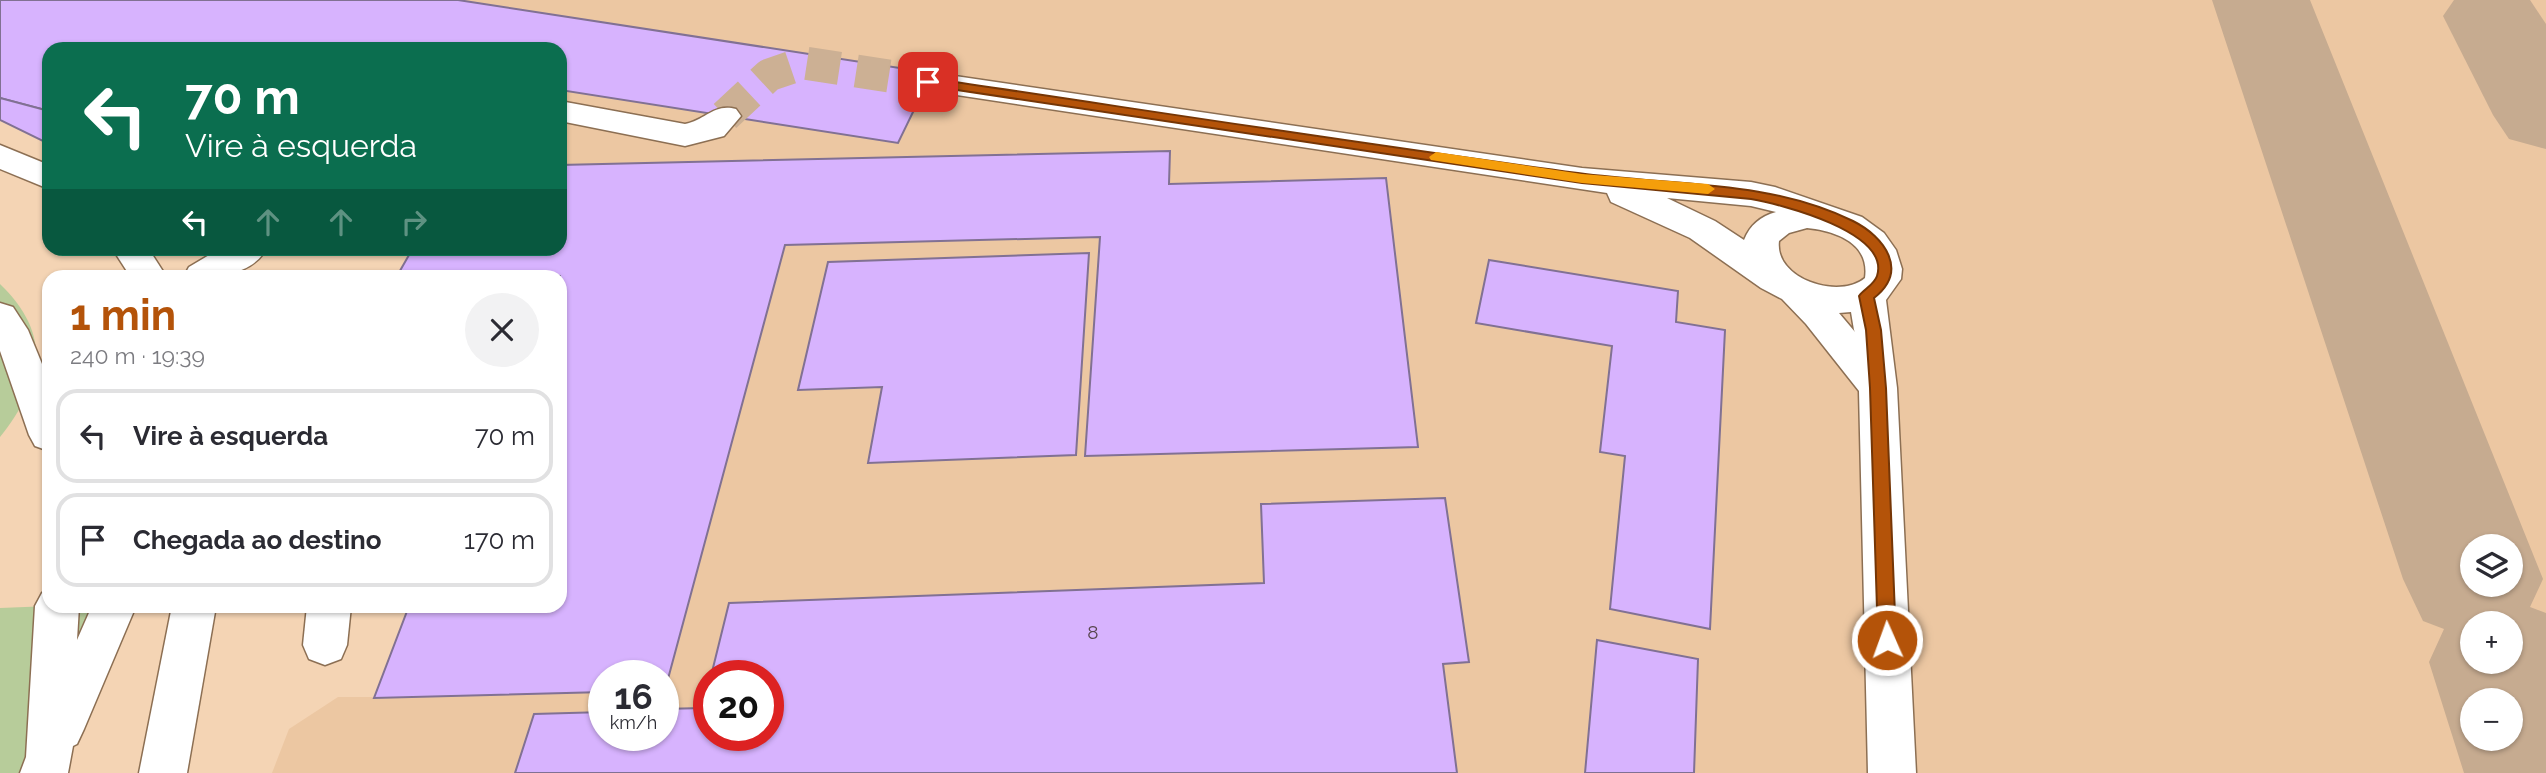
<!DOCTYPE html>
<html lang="pt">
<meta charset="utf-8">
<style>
:root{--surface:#fff;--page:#f2f2f3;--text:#2b2b33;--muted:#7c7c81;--line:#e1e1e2;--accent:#b45309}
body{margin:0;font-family:Raleway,sans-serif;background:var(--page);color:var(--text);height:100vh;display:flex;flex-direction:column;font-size:26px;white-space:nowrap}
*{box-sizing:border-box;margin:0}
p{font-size:23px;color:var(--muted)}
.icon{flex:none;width:38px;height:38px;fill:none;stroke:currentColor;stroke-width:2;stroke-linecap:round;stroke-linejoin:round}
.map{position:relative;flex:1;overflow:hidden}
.drawer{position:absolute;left:42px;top:270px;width:525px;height:343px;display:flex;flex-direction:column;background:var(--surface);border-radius:21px;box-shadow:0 2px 5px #0004}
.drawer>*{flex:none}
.banner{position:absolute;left:42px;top:42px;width:525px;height:214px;border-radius:21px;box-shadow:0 2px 5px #0004;background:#0b6e4f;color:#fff;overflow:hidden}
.tools{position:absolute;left:2460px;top:534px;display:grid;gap:14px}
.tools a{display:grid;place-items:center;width:63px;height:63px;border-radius:50%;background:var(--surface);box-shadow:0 2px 5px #0004;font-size:35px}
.speed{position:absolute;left:588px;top:660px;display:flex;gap:14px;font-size:35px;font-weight:700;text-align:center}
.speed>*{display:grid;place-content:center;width:91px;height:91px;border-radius:50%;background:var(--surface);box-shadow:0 2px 5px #0004;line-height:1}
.speed small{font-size:18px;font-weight:400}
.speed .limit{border:10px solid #d22;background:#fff;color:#111}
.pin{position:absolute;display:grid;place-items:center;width:60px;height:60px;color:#fff;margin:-30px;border-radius:14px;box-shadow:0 4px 10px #0006}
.me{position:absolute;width:77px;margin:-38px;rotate:358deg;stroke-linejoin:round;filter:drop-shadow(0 0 5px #0008)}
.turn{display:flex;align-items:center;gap:24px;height:147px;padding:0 28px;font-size:32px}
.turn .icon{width:91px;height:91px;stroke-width:2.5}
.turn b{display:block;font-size:49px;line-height:60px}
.lanes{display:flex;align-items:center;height:66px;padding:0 28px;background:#0003;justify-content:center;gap:35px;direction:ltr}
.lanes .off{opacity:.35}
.round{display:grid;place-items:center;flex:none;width:74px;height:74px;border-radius:37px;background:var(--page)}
.summary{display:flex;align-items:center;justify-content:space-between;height:119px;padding:0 28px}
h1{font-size:42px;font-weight:700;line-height:52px;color:var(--accent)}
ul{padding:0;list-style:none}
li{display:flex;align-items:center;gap:21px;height:94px;margin:0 14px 10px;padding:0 14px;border:4px solid var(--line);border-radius:21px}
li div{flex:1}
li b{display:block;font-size:26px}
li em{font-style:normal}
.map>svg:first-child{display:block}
.built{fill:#ecc7a2;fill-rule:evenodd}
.green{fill:#b7cc9a}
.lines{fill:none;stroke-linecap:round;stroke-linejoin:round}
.taxiway{fill:#c6ab90;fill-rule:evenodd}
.building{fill:#d7b3fe;stroke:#817193;stroke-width:2}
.minor-tunnel{stroke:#ccb094;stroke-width:33;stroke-dasharray:33 17;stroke-linecap:butt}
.minor-casing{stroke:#8c6f53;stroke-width:3}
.minor{fill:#fff;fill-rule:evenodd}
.route{fill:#b45309;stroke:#753606;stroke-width:2}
.slow{fill:#f59e0b}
.labels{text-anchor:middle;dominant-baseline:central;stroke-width:6;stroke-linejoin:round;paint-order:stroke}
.number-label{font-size:19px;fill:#58464f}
</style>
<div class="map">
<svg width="2546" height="773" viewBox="0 0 2546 773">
<rect width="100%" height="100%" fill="#f4d4b4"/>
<path class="built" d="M 0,0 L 2546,0 L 2546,773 L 272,773 L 289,729 L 338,697 L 375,697 L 409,606 L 560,606 L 560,276 L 397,276 L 413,249 L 560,248 L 560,49 L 49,49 ZM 2473,546 L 2511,546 L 2511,584 L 2473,584 ZM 2473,623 L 2511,623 L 2511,662 L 2473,662 ZM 604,676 L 663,676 L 663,735 L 604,735 ZM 709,676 L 768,676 L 768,735 L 709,735 ZM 2473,700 L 2511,700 L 2511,738 L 2473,738 Z"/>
<g class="green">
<path d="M 0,284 C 53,335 43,383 0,437 Z"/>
<polygon points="50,606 97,606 64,773 0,773 0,608"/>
</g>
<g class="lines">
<g class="taxiway">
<path d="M 2212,0 L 2310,0 L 2543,579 L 2530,607 L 2546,613 L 2546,773 L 2464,773 L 2429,662 L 2444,629 L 2423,621 L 2403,579 ZM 2473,546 L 2511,546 L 2511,584 L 2473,584 ZM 2473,623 L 2511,623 L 2511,662 L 2473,662 ZM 2473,700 L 2511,700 L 2511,738 L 2473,738 Z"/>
<polygon points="2454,0 2530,0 2546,24 2546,149 2509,139 2493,115 2443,16"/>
</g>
</g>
<g class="building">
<polygon points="0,0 458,0 932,73 898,143 560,90 560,49 49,49 49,111 0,98"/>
<polygon points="0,98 49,111 49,144 0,120"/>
<polygon points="1170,151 1169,184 1386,178 1418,447 1085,456 1100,237 785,245 665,690 663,676 604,676 604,692 374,698 409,606 560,606 560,276 397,276 413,248 560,248 560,165"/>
<polygon points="1089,253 1076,455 868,463 882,387 798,390 828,262"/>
<polygon points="1489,260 1678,291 1676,322 1725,330 1710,629 1610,609 1625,456 1600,452 1612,346 1476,323"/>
<polygon points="1445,498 1469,662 1443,664 1457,773 515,773 534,714 604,712 604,735 663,735 663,709 703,708 709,685 709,735 768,735 768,676 711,676 729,603 1264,583 1261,504"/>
<polygon points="1597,640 1698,659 1694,773 1585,773"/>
</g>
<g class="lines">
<polyline class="minor-tunnel" points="725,116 769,75 804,63 928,82"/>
<defs>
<g id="minor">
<path d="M 928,72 L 1582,168 L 1751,182 L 1775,187 L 1862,217 L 1884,233 L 1896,250 L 1902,269 L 1901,279 L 1886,300 L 1897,388 L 1916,773 L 1868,773 L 1859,391 L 1806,324 L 1782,299 L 1761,288 L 1690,238 L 1611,202 L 1607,193 L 917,89 L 912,82 L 917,75 ZM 1667,198 L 1751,206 L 1776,212 C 1761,216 1750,225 1744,240 L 1715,221 ZM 1807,228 C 1836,231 1870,243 1865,278 C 1839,300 1774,279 1779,241 L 1789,233 ZM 1851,312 L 1854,330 L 1855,332 L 1839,313 Z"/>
<path d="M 560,101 L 685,124 C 706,120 714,103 736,109 L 741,116 L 724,136 L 685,146 L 560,121 Z"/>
<polygon points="0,145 49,165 49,189 0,169"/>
<polygon points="112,248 148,248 166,276 130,276"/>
<path d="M 221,248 L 267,248 C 250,278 214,276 184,276 L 189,267 Z"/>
<polygon points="0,303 13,307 28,330 49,381 49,451 35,446 29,435 0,351"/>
<polygon points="49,590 49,606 79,606 77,640 92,606 136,606 84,729 77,744 73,746 68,773 20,773 26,757 35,606 42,593"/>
<polygon points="172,606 216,606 187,773 139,773"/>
<polygon points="307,606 351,606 347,645 341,659 325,665 309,659 303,645"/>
</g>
</defs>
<use href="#minor" class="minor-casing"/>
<use href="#minor" class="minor"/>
</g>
<path class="route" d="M 928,78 C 1145,110 1361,144 1578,173 C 1671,186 1767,179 1853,221 C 1885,237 1909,271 1874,298 L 1881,330 L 1886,388 L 1896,640 L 1893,646 L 1887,648 L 1880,646 L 1878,640 L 1870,388 L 1866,330 L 1859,296 C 1864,289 1874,285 1877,276 C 1891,232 1780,204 1751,199 L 1582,183 L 923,85 L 923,79 Z"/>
<polygon class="slow" points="1436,152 1582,174 1708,184 1715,189 1708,194 1582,183 1431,160 1429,157"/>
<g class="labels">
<g class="number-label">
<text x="1093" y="632">8</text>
</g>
</g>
</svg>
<div class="tools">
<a><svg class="icon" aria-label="layers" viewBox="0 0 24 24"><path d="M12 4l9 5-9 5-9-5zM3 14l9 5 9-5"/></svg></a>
<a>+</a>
<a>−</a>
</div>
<div class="speed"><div>16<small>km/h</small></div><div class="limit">20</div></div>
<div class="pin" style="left:928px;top:82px;background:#d93025"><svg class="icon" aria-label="arrive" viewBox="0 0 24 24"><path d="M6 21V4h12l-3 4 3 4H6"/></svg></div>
<svg class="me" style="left:1887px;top:640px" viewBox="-20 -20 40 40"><circle r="17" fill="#b45309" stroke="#fff" stroke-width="3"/><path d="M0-11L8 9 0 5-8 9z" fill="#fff"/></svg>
<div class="banner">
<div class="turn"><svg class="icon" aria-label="left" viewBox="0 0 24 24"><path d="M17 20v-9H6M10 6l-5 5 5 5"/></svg><div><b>70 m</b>Vire à esquerda</div></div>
<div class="lanes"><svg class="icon" aria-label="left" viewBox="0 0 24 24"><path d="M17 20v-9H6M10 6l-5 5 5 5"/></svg><svg class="icon off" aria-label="ahead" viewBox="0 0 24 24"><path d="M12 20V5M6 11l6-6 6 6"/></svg><svg class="icon off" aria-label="ahead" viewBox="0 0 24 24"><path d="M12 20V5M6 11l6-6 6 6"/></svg><svg class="icon off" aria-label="right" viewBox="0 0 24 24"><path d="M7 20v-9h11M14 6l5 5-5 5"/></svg></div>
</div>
<section class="drawer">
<div class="summary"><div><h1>1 min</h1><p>240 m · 19:39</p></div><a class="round"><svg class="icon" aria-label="close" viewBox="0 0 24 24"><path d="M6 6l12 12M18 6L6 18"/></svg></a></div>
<ul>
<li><svg class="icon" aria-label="left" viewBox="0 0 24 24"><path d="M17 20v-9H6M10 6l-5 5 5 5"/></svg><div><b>Vire à esquerda</b></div><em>70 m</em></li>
<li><svg class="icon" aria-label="arrive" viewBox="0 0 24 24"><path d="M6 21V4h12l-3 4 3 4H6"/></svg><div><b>Chegada ao destino</b></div><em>170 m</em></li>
</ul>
</section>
</div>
